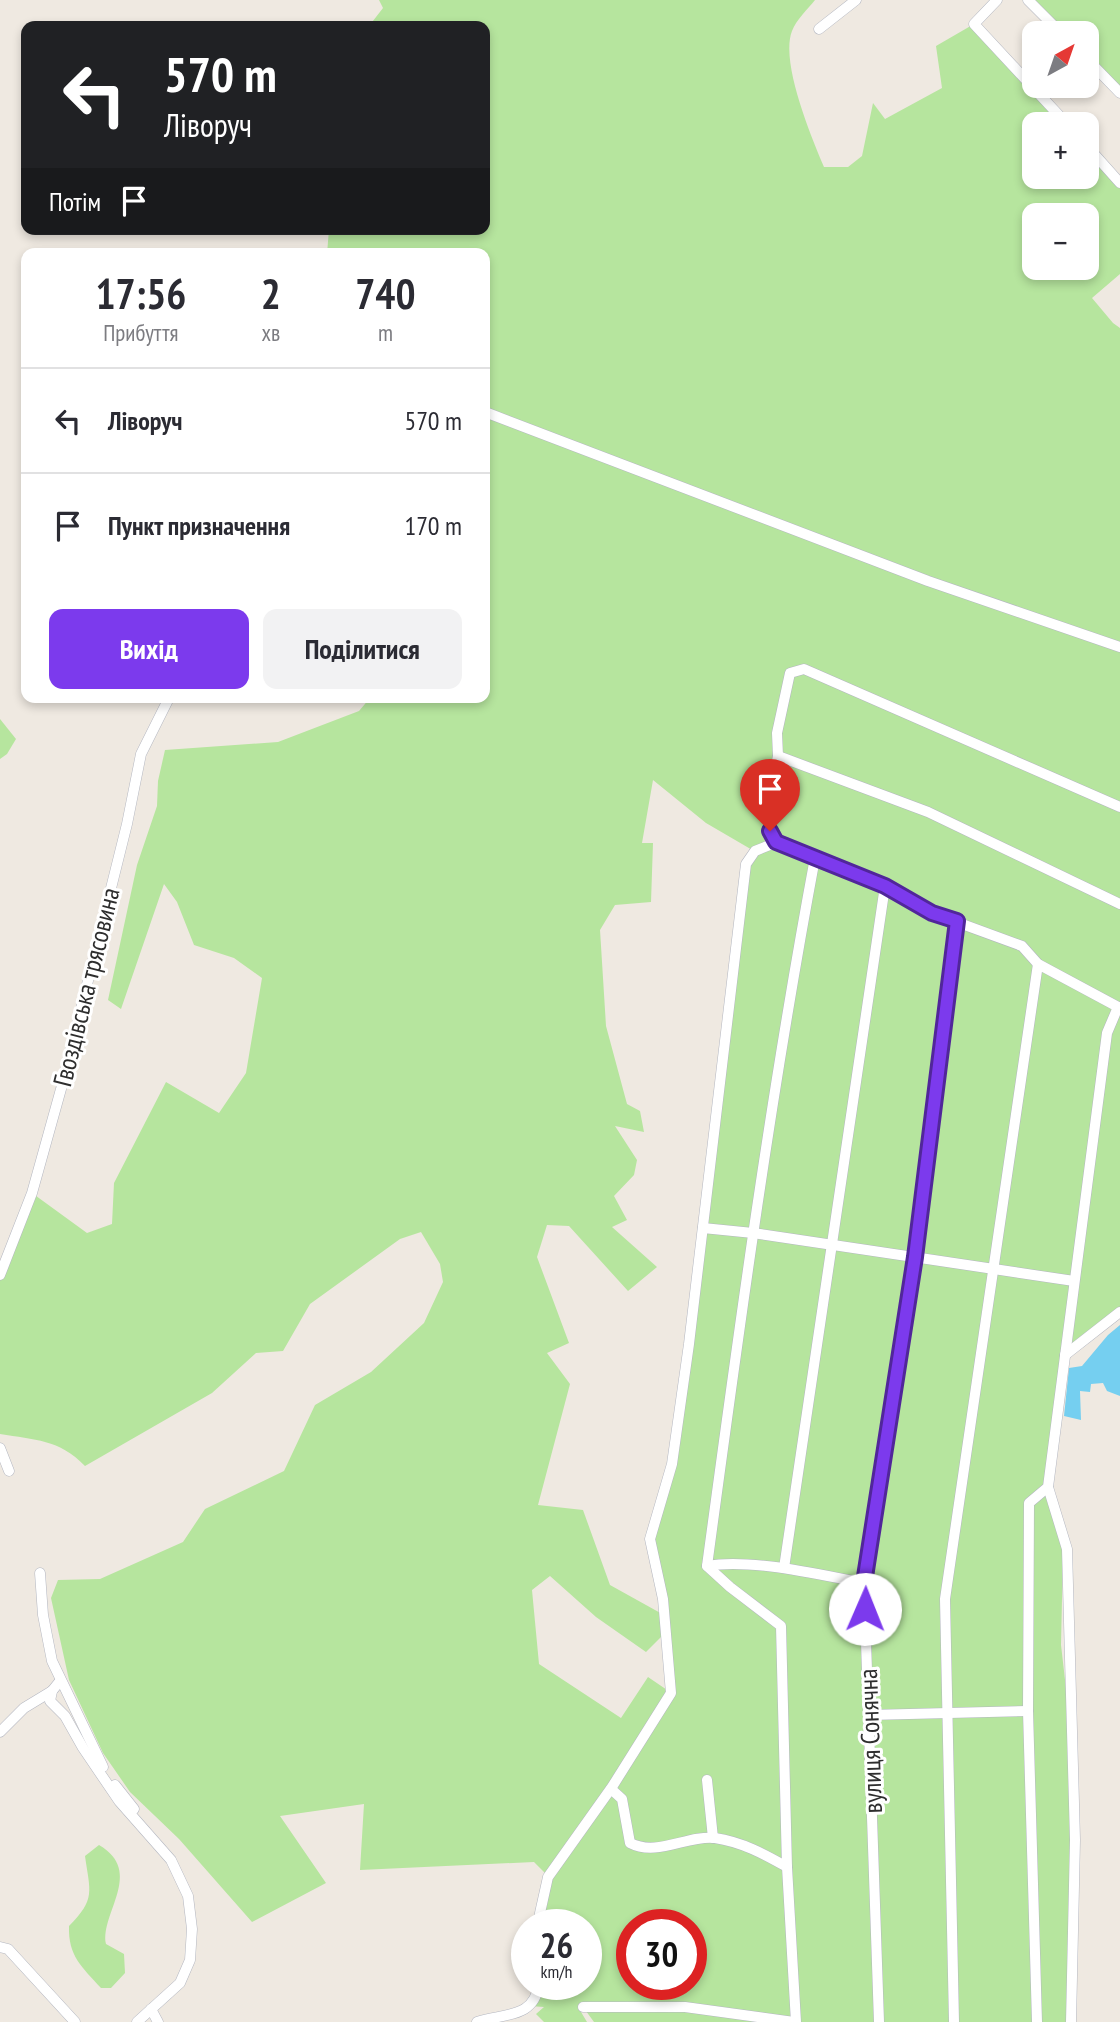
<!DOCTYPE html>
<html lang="uk">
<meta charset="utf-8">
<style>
:root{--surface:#fff;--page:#f2f2f3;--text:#2b2b33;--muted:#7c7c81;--line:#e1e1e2;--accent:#7c3aed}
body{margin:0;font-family:"PT Sans Narrow",sans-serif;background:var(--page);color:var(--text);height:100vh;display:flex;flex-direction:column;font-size:26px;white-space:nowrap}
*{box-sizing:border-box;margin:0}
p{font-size:23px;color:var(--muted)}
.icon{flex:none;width:38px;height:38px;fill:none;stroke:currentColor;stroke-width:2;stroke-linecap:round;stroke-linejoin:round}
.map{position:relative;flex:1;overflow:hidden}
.side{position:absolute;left:21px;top:248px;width:469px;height:455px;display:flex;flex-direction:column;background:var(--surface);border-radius:14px;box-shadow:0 4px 10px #0003}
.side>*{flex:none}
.banner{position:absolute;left:21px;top:21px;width:469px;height:214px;border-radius:14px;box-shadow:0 4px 10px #0003;background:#202124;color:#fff;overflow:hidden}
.needle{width:46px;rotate:40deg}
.controls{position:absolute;left:1022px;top:21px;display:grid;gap:14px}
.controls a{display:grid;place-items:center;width:77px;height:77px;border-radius:14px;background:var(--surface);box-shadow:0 4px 10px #0003;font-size:35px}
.speed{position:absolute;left:511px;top:1909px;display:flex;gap:14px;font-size:35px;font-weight:700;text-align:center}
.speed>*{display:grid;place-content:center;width:91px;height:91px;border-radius:50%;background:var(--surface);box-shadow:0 4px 10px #0003;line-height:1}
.speed small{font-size:18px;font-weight:400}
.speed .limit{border:10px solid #d22;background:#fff;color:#111}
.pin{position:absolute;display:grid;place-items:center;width:60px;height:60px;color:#fff;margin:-72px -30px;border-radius:50% 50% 50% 0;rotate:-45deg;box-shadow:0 0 7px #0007}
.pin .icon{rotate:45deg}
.me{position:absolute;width:77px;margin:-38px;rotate:1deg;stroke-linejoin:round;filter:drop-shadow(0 0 5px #0008)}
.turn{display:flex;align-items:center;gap:24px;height:147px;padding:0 28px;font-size:32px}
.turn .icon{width:91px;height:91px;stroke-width:2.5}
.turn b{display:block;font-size:49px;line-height:60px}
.then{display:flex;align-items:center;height:66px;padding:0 28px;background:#0003;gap:14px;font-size:26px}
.eta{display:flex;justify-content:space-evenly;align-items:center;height:119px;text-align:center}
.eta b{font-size:42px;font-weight:600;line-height:49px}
.action{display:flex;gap:14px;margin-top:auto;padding:14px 28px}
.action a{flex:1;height:80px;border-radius:14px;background:var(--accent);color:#fff;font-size:28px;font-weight:600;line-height:80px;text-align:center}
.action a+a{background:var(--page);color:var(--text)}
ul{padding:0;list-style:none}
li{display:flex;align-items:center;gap:21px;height:105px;padding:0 28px;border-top:2px solid var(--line)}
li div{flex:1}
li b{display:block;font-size:26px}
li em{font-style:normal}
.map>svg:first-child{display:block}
.green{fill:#b6e59e;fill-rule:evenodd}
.water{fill:#75cff0}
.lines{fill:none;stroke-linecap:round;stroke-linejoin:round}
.minor-casing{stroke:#b4b7c1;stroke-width:11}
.minor{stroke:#fff;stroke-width:10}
.route-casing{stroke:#51269a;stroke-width:18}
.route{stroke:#7c3aed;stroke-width:12}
.labels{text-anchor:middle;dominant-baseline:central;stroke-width:6;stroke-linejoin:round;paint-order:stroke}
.street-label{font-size:26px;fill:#2e2e2e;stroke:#fff}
</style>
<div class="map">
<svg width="1120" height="2022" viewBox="0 0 1120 2022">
<rect width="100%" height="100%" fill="#efe9e1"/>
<g class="green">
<path d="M 379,0 L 815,0 C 808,9 796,20 792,31 C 780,62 811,136 824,167 L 848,167 L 862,156 L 873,103 L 885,119 L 942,88 L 936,46 L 974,24 L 1067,124 L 1034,124 L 1034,177 L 1087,177 L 1087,146 L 1120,183 L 1120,274 L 1092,298 L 1113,323 L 1120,328 L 1120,1312 L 1065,1355 L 1048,1487 L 1056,1503 L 1063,1552 L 1061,1645 L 1071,1732 L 1071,2022 L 594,2022 L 583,2007 L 578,2007 L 587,2022 L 544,2022 L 536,2014 L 544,2007 L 530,2006 L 539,1985 L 586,1984 L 586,1925 L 540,1925 L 548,1876 L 534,1862 L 360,1870 L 364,1804 L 280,1816 L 326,1883 L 252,1922 L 179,1839 L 130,1792 L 103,1753 L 69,1680 L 51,1598 L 58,1580 L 100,1579 L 183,1542 L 205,1509 L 284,1471 L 315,1405 L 371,1372 L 424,1323 L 443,1282 L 440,1264 L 421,1232 L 400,1239 L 310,1304 L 283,1351 L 256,1353 L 212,1393 L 85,1466 C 59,1439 35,1440 0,1434 L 0,1275 L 32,1193 L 87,1233 L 112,1224 L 114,1183 L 166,1082 L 219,1113 L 246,1073 L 262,978 L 234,958 L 194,945 L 177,902 L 164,884 L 121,1009 L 108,1000 L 137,865 L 157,806 L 158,781 L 165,750 L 278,742 L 359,711 L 370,698 L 485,698 L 485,254 L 327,254 L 329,229 L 485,229 L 485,26 L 369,26 L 383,8 ZM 1034,215 L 1087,215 L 1087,268 L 1034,268 ZM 653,780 L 706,823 L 754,851 L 746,864 L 672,1464 L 650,1539 L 664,1615 L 610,1585 L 583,1510 L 538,1505 L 570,1384 L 547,1353 L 569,1343 L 537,1257 L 547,1225 L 569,1226 L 628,1291 L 657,1267 L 612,1227 L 627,1220 L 614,1196 L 634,1175 L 637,1160 L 615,1126 L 644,1132 L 640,1111 L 627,1104 L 606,1026 L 600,930 L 615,905 L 651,902 L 653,843 L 642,843 ZM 550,1576 L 596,1617 L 646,1652 L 665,1633 L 670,1692 L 648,1677 L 621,1718 L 539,1664 L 532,1590 ZM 632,1925 L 691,1925 L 691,1984 L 632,1984 Z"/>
<polygon points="1029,0 1120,0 1120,93 1087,59 1087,33 1061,33"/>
<polygon points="0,719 16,739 7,754 0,759"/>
<path d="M 99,1845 C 145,1872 100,1913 106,1944 L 124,1954 L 125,1973 L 111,1988 L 101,1988 C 82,1967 68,1956 69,1926 C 96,1899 90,1892 85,1856 Z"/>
</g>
<polygon class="water" points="1120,1325 1120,1396 1107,1391 1103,1383 1091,1384 1090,1392 1080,1391 1081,1420 1064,1416 1069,1368 1082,1366 1108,1335"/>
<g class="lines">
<defs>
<g id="minor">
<polyline points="997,0 974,24 1067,124"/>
<polyline points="1028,0 1061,33"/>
<polyline points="819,29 856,0"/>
<polyline points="1087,59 1120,93"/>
<polyline points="1087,146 1120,183"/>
<polyline points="485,412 928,581 1120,647"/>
<polyline points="778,756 928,812 1120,904"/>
<polyline points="777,842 770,830 770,799 778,756 777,733 790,673 804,669 1120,807"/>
<polyline points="703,1228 753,1233 1074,1281"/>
<polyline points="0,1275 32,1193 61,1089 127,824 141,754 169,698"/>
<polyline points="1065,1355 1120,1312"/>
<polyline points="0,1448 9,1471"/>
<polyline points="1048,1487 1067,1549 1075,1840 1071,2022"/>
<path d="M 707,1566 C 750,1558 820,1575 864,1583"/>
<polyline points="784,1568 885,886"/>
<polyline points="40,1573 43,1615 52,1661 103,1767"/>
<polyline points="60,1681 52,1691 50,1701 65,1716 83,1748 119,1801 171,1860 188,1896 192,1929 190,1960 180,1983 137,2022"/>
<polyline points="869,1715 1028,1711"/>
<polyline points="0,1732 24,1708 52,1691"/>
<polyline points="707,1780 713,1838"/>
<polyline points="115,1785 134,1809"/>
<path d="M 611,1789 L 622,1799 L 630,1843 C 657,1857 687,1835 715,1838 C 742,1842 764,1854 787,1867"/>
<polyline points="540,1925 540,1913 548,1877 612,1787 671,1693 663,1599 650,1539 672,1464 689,1344 746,864 755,851 777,842 885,886 932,913 1022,946 1038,964 1120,1008"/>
<polyline points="0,1947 8,1949 75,2022"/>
<polyline points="583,2007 685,2007 794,2022"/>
<polyline points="151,2009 158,2022"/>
<path d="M 477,2022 C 504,2013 534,2019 539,1984"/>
<path d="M 796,2022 L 787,1867 L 781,1626 L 730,1587 L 707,1566 C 739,1329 771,1093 815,858"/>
<polyline points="879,2022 864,1583 915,1257 957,921"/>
<polyline points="954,2022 945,1599 1038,964"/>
<polyline points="1037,2022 1028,1711 1029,1503 1048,1487 1107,1033 1118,1007"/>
</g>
</defs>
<use href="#minor" class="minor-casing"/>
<use href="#minor" class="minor"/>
</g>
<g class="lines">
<defs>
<polyline id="route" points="770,831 776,842 885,886 932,913 957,921 915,1257 864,1583 865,1609"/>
</defs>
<use href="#route" class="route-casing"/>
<use href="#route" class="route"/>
</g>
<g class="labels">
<g class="street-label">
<text transform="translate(86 987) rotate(-76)">Гвоздівська трясовина</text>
<text transform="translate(870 1741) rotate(-92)">вулиця Сонячна</text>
</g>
</g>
</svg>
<div class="controls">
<a><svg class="needle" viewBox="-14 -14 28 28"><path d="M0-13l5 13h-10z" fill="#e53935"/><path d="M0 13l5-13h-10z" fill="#7c7c81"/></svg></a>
<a>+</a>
<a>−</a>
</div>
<div class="speed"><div>26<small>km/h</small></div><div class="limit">30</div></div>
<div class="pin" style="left:770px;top:831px;background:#d93025"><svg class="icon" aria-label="arrive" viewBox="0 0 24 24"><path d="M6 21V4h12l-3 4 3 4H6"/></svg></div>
<svg class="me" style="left:865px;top:1609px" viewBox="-20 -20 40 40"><circle r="19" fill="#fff"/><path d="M0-13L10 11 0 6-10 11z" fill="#7c3aed"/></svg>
<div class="banner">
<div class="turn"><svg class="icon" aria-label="left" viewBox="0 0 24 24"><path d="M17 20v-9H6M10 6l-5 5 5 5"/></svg><div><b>570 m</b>Ліворуч</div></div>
<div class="then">Потім<svg class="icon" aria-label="arrive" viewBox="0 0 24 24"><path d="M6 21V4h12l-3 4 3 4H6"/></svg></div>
</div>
<section class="side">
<div class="eta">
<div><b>17:56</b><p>Прибуття</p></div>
<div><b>2</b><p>хв</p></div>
<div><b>740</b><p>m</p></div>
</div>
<ul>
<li><svg class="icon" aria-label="left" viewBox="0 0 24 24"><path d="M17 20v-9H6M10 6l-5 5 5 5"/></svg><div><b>Ліворуч</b></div><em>570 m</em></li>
<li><svg class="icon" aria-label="arrive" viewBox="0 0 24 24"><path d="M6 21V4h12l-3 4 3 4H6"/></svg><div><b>Пункт призначення</b></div><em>170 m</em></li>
</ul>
<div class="action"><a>Вихід</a><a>Поділитися</a></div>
</section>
</div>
